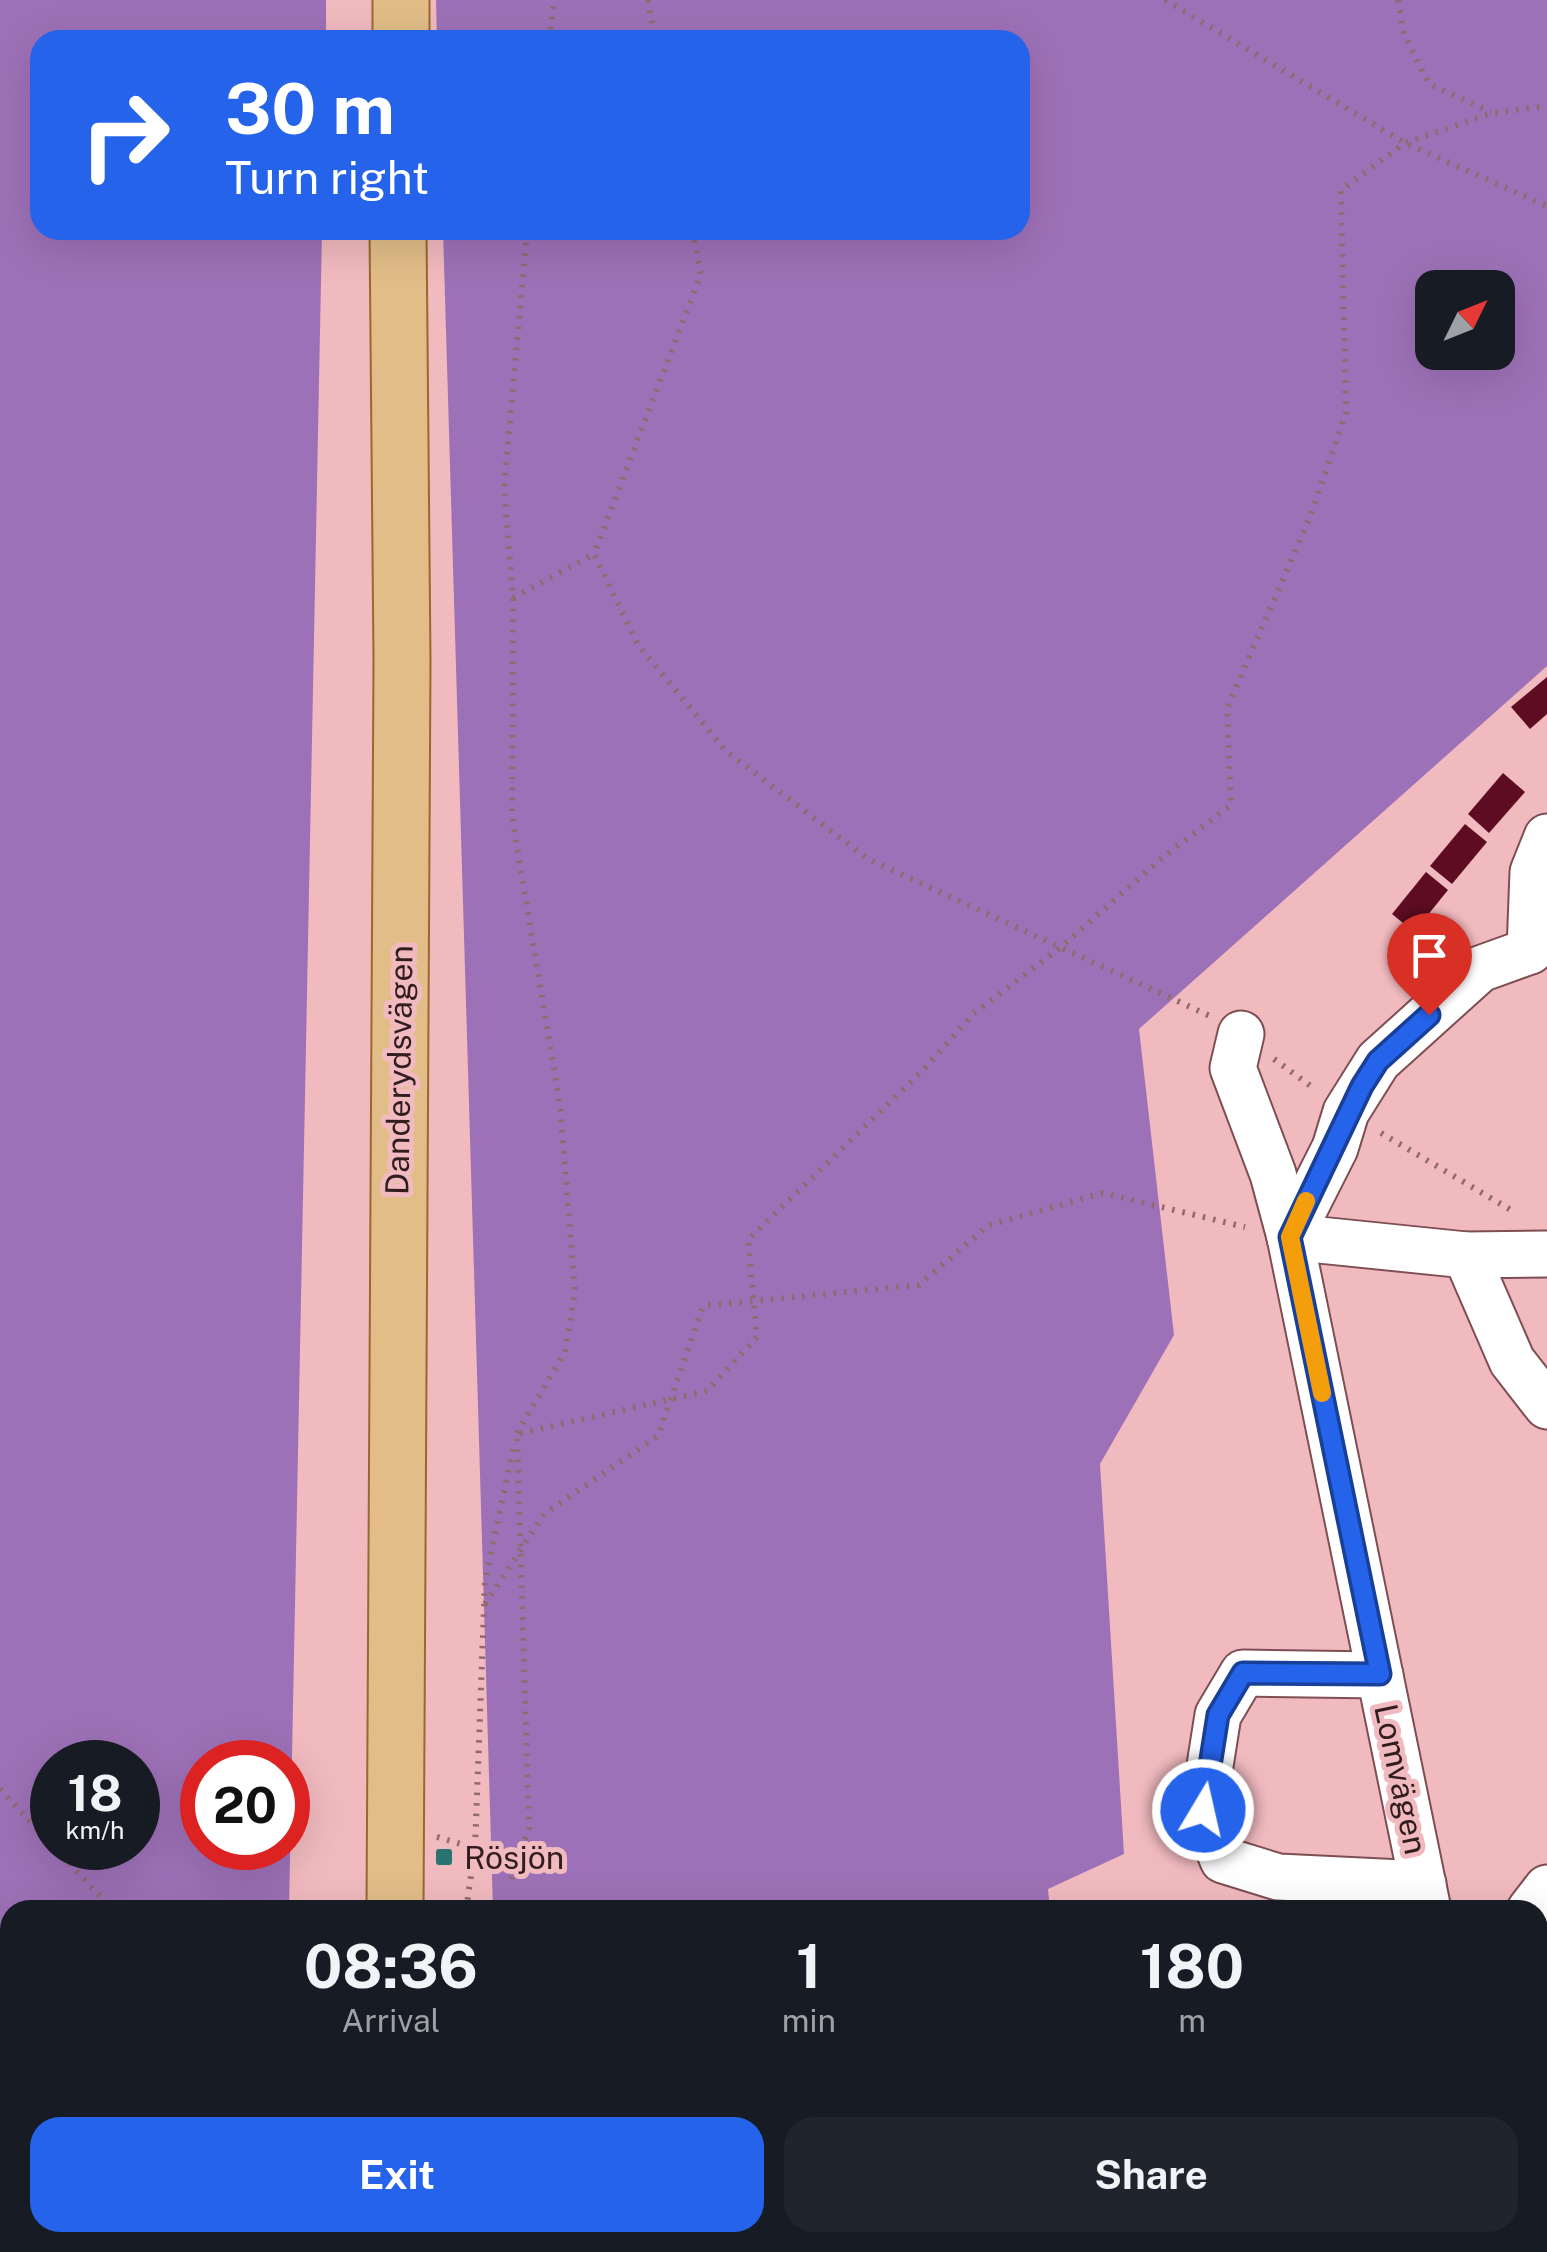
<!DOCTYPE html>
<meta charset="utf-8">
<style>
:root{--surface:#171b24;--page:#20242c;--text:#f1f3f6;--muted:#9ea1a6;--accent:#2563eb}
body{margin:0;font-family:"Public Sans",sans-serif;background:var(--page);color:var(--text);height:100vh;display:flex;flex-direction:column;font-size:38px;white-space:nowrap}
*{box-sizing:border-box;margin:0}
p{font-size:32px;color:var(--muted)}
.icon{flex:none;width:55px;height:55px;fill:none;stroke:currentColor;stroke-width:2;stroke-linecap:round;stroke-linejoin:round}
.map{position:relative;flex:1;overflow:hidden}
.details{position:absolute;left:0px;top:1900px;width:1548px;height:352px;display:flex;flex-direction:column;background:var(--surface);border-radius:30px 30px 0 0;box-shadow:0 10px 40px #0002}
.details>*{flex:none}
.top-card{position:absolute;left:30px;top:30px;width:1000px;height:210px;border-radius:30px;box-shadow:0 10px 40px #0002;background:#2563eb;color:#fff;overflow:hidden}
.needle{width:65px;rotate:47deg}
.controls{position:absolute;left:1415px;top:270px;display:grid;gap:20px}
.controls a{display:grid;place-items:center;width:100px;height:100px;border-radius:20px;background:var(--surface);box-shadow:0 10px 40px #0002;font-size:50px}
.speed{position:absolute;left:30px;top:1740px;display:flex;gap:20px;font-size:50px;font-weight:700;text-align:center}
.speed>*{display:grid;place-content:center;width:130px;height:130px;border-radius:50%;background:var(--surface);box-shadow:0 10px 40px #0002;line-height:1}
.speed small{font-size:25px;font-weight:400}
.speed .limit{border:15px solid #d22;background:#fff;color:#111}
.pin{position:absolute;display:grid;place-items:center;width:85px;height:85px;color:#fff;margin:-102px -42px;border-radius:50% 50% 50% 0;rotate:-45deg;box-shadow:0 0 10px #0007}
.pin .icon{rotate:45deg}
.me{position:absolute;width:110px;margin:-55px;rotate:9deg;stroke-linejoin:round;filter:drop-shadow(0 0 8px #0008)}
.turn{display:flex;align-items:center;gap:35px;height:210px;padding:0 30px;font-size:45px}
.turn .icon{width:130px;height:130px;stroke-width:2.5}
.turn b{display:block;font-size:70px;line-height:85px}
.eta{display:flex;justify-content:space-evenly;align-items:center;height:170px;text-align:center}
.eta b{font-size:60px;font-weight:700;line-height:70px}
.action{display:flex;gap:20px;margin-top:auto;padding:20px 30px}
.action a{flex:1;height:115px;border-radius:30px;background:var(--accent);color:#fff;font-size:40px;font-weight:700;line-height:115px;text-align:center}
.action a+a{background:var(--page);color:var(--text)}
.map>svg:first-child{display:block}
.forest{fill:#9d71b7;fill-rule:evenodd}
.lines{fill:none;stroke-linecap:round;stroke-linejoin:round}
.stream{stroke:#2db7b4;stroke-width:11}
.building{fill:#5d0c21}
.minor-casing{stroke:#7d4e53;stroke-width:49}
.major-casing{stroke:#98682f;stroke-width:59}
.path{stroke:#906b6e;stroke-width:6;stroke-dasharray:2.5 8;stroke-linecap:butt}
.minor{stroke:#fff;stroke-width:45}
.major{stroke:#e2bd88;stroke-width:55}
.route-casing{stroke:#184099;stroke-width:25}
.route{stroke:#2563eb;stroke-width:18}
.slow{stroke:#f59e0b;stroke-width:18}
.poi-dot{fill:#297371;stroke:#f1babf;stroke-width:4}
.labels{text-anchor:middle;dominant-baseline:central;stroke-width:10;stroke-linejoin:round;paint-order:stroke}
.street-label{font-size:32px;fill:#311d1f;stroke:#f1babf}
.poi-label{font-size:32px;fill:#311d1f;stroke:#f1babf;text-anchor:start}
</style>
<div class="map">
<svg width="1547" height="2252" viewBox="0 0 1547 2252">
<rect width="100%" height="100%" fill="#f1babf"/>
<g class="forest">
<path d="M 0,0 L 326,0 L 326,40 L 40,40 L 40,230 L 322,230 L 289,1910 L 10,1910 L 10,2242 L 277,2243 L 275,2252 L 0,2252 ZM 138,1762 L 138,1848 L 52,1848 L 52,1762 ZM 202,1762 L 288,1762 L 288,1848 L 202,1848 Z"/>
<path d="M 436,0 L 1547,0 L 1547,666 L 1139,1029 L 1174,1335 L 1100,1464 L 1124,1854 L 1048,1889 L 1050,1910 L 493,1910 L 443,230 L 1020,230 L 1020,40 L 437,40 ZM 1432,288 L 1498,288 L 1498,352 L 1432,352 Z"/>
<polygon points="575,2243 1305,2243 1302,2252 581,2252"/>
</g>
<g class="lines">
<polyline class="stream" points="0,1969 10,1978"/>
</g>
<g class="building">
<polygon points="1547,677 1547,714 1530,729 1511,707"/>
<polygon points="1503,773 1525,792 1489,833 1468,814"/>
<polygon points="1465,824 1487,842 1452,884 1430,866"/>
<polygon points="1426,872 1448,890 1414,932 1392,914"/>
</g>
<g class="lines">
<defs>
<g id="minor">
<polyline points="1530,951 1533,872 1547,837"/>
<polyline points="1241,1034 1233,1068 1273,1174 1290,1237 1428,1910"/>
<polyline points="1290,1237 1335,1148 1346,1112 1378,1061 1480,969 1530,951"/>
<polyline points="1290,1237 1466,1255 1547,1254"/>
<polyline points="1466,1255 1512,1361 1547,1406"/>
<polyline points="1380,1675 1243,1673 1218,1715 1203,1810 1223,1860 1278,1877 1423,1884"/>
<polyline points="1530,1910 1547,1888"/>
<polyline points="1538,2092 1545,2099"/>
<polyline points="1331,2252 1336,2242"/>
<polyline points="1420,2252 1426,2242"/>
</g>
<g id="major">
<polyline points="401,40 401,0"/>
<polyline points="395,1910 402,661 398,230"/>
<polyline points="362,2252 364,2242"/>
</g>
</defs>
<use href="#minor" class="minor-casing"/>
<use href="#major" class="major-casing"/>
<g class="path">
<polyline points="648,0 655,40"/>
<polyline points="1165,0 1405,143 1547,206"/>
<polyline points="1398,0 1404,34 1429,84 1491,112"/>
<polyline points="549,40 554,0"/>
<polyline points="692,230 701,274 594,554 638,645 726,751 868,859 1210,1016"/>
<polyline points="513,598 594,554"/>
<polyline points="1274,1059 1316,1090"/>
<polyline points="1381,1133 1516,1213"/>
<polyline points="517,1433 565,1352 575,1292 560,1106 512,816 513,598 504,488 527,230"/>
<polyline points="485,1604 544,1514 658,1436 703,1306 919,1285 989,1225 1103,1193 1245,1227"/>
<polyline points="0,1789 52,1845"/>
<polyline points="437,1837 475,1848"/>
<polyline points="55,1848 113,1910"/>
<polyline points="511,1879 529,1828 517,1434 707,1391 757,1337 748,1240 924,1069 973,1014 1061,947 1163,857 1231,805 1227,708 1310,517 1346,413 1341,190 1405,143 1492,113 1547,106"/>
<polyline points="466,1910 475,1848 485,1581 514,1445"/>
<polyline points="483,2242 483,2252"/>
<polyline points="516,2242 521,2252"/>
<polyline points="0,2243 10,2241"/>
</g>
<use href="#minor" class="minor"/>
<use href="#major" class="major"/>
</g>
<g class="lines">
<defs>
<polyline id="route" points="1203,1810 1218,1715 1243,1673 1380,1674 1290,1237 1362,1086 1378,1061 1429,1015"/>
</defs>
<use href="#route" class="route-casing"/>
<use href="#route" class="route"/>
<polyline class="slow" points="1306,1201 1290,1237 1322,1393"/>
</g>
<rect class="poi-dot" x="434" y="1847" width="20" height="20" rx="5"/>
<g class="labels">
<g class="street-label">
<text transform="translate(399 1070) rotate(-89)">Danderydsvägen</text>
<text transform="translate(1401 1779) rotate(78)">Lomvägen</text>
</g>
<g class="poi-label">
<text x="464" y="1857">Rösjön</text>
</g>
</g>
</svg>
<div class="controls">
<a><svg class="needle" viewBox="-14 -14 28 28"><path d="M0-13l5 13h-10z" fill="#e53935"/><path d="M0 13l5-13h-10z" fill="#9ea1a6"/></svg></a>
</div>
<div class="speed"><div>18<small>km/h</small></div><div class="limit">20</div></div>
<div class="pin" style="left:1429px;top:1015px;background:#d93025"><svg class="icon" aria-label="arrive" viewBox="0 0 24 24"><path d="M6 21V4h12l-3 4 3 4H6"/></svg></div>
<svg class="me" style="left:1203px;top:1810px" viewBox="-20 -20 40 40"><circle r="17" fill="#2563eb" stroke="#fff" stroke-width="3"/><path d="M0-11L8 9 0 5-8 9z" fill="#fff"/></svg>
<div class="top-card">
<div class="turn"><svg class="icon" aria-label="right" viewBox="0 0 24 24"><path d="M7 20v-9h11M14 6l5 5-5 5"/></svg><div><b>30 m</b>Turn right</div></div>
</div>
<section class="details">
<div class="eta">
<div><b>08:36</b><p>Arrival</p></div>
<div><b>1</b><p>min</p></div>
<div><b>180</b><p>m</p></div>
</div>
<div class="action"><a>Exit</a><a>Share</a></div>
</section>
</div>
